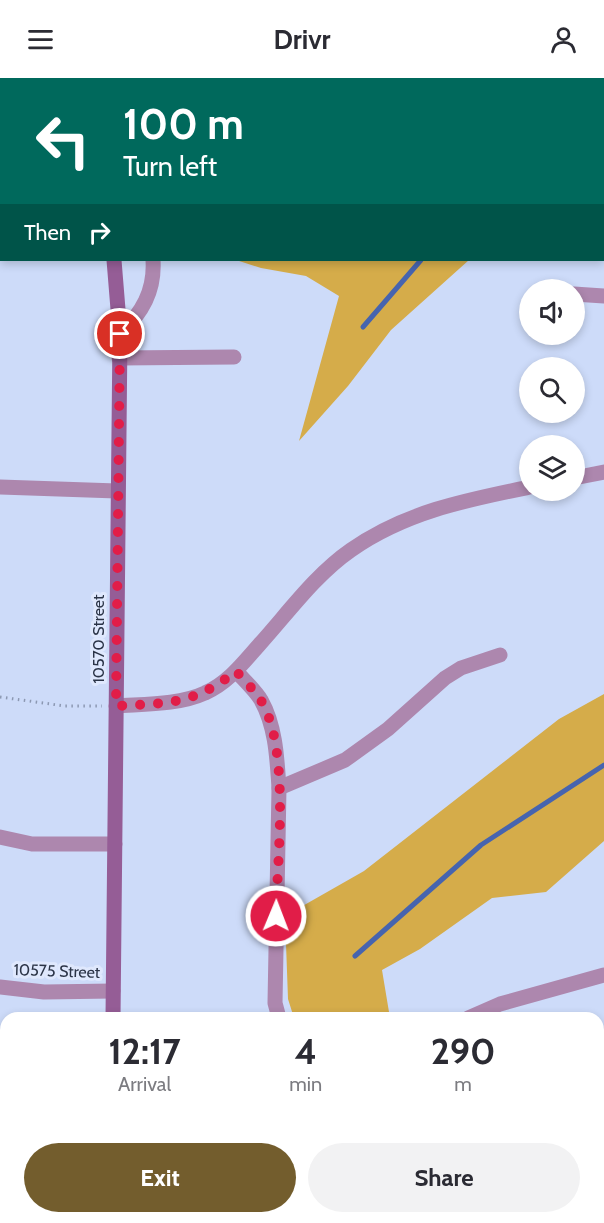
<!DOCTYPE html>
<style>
:root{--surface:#fff;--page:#f2f2f3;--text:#2b2b33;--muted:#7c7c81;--accent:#735d2d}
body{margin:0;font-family:Cabin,sans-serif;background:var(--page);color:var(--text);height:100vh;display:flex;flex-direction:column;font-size:22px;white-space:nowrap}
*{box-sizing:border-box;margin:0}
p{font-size:20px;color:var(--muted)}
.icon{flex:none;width:33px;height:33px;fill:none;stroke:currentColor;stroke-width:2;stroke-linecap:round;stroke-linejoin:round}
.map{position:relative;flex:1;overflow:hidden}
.drawer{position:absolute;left:0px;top:934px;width:604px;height:212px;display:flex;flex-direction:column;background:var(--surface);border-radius:18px 18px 0 0;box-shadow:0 3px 9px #0003}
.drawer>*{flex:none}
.top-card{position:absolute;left:0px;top:0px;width:604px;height:183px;box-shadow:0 3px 9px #0003;background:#00695c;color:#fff;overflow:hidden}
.fabs{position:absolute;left:519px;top:201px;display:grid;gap:12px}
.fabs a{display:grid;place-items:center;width:66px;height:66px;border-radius:50%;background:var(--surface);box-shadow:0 3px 9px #0003;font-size:30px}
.pin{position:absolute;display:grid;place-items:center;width:51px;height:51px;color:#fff;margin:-26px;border:3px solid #fff;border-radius:50%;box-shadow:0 2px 6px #0007}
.me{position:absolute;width:66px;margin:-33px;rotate:1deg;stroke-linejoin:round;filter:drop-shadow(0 0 4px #0008)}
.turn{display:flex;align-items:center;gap:21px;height:126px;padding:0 24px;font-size:27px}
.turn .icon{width:78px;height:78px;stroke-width:2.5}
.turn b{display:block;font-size:42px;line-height:51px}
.then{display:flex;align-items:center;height:57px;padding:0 24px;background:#0003;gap:12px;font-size:22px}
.eta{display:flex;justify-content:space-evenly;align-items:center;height:102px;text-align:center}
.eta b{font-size:36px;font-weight:700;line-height:42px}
.action{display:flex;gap:12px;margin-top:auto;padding:12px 24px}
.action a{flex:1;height:69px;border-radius:36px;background:var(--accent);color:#fff;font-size:24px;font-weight:700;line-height:69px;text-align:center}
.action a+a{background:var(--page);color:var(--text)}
header{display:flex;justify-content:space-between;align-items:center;height:78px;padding:0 24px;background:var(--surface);font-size:27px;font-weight:700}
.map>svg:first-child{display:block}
.green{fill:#d5ac4a}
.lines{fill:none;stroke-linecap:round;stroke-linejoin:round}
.stream{stroke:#4664af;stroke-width:5}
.path{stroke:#8c98b2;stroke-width:3;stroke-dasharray:1.5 4.5;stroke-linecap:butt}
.street{stroke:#ad87ae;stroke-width:15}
.secondary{stroke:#955d96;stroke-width:15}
.route{stroke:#e11d48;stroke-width:10;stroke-dasharray:0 18}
.labels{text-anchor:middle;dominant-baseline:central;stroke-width:6;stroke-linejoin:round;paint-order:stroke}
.street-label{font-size:16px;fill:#2b3447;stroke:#dfe8fd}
</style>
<header><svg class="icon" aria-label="menu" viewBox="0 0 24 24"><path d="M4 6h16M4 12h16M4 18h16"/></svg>Drivr<svg class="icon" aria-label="person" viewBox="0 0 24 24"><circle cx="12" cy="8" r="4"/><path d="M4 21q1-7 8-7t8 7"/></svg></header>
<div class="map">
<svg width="604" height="1145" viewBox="0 0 604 1145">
<rect width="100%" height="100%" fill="#cddbf9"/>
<g class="green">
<polygon points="236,182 469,182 391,252 348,308 299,363 339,218 306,198 261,190"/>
<polygon points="604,616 604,763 546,814 492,820 420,871 382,892 390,940 294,940 288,921 285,838 364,793 559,641"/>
<polygon points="604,1103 604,1145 518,1145 527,1140 598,1140 599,1105"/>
</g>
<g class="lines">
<g class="stream">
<polyline points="603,51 604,51"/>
<polyline points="363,249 421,182"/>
<polyline points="355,878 481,767 604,687"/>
</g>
<polyline class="path" points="0,619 65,628 102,628"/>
<g class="street">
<polyline points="251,2 253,0"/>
<polyline points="574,216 604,218"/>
<path d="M 120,256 C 142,235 155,213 153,182"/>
<polyline points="119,280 234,279"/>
<polyline points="574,400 604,394"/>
<polyline points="0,409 117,413"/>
<path d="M 236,593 C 244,602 255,612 261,622 C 276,649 277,681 279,710 L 275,925 L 279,940"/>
<path d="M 116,628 C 144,626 179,627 205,615 C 228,605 243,585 259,567 C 288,535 315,497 351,472 C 405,434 466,422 530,409"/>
<polyline points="279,710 345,682 388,651 445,600 461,590 500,577"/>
<polyline points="0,759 32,766 115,766"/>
<polyline points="0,909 44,914 113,913"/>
<polyline points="468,940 500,926 604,897"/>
<polyline points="0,1114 6,1119"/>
<polyline points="44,1140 64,1145"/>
</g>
<g class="secondary">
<polyline points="24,0 26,2"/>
<polyline points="113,940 120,256 114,182"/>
<polyline points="598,1060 604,1058"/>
<polyline points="112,1145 112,1140"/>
<polyline points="441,1145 450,1140"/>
</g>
</g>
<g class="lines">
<path class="route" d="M 120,256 L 116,628 C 167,625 194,627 236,593 C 244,602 253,611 260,621 C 291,669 277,782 276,838"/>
</g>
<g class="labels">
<g class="street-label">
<text transform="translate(98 561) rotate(-90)">10570 Street</text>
<text transform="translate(57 893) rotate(2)">10575 Street</text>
</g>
</g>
</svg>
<div class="fabs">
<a><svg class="icon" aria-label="sound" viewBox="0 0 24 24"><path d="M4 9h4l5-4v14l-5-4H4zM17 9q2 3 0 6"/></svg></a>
<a><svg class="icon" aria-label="search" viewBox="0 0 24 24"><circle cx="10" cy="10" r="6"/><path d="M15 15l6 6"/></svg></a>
<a><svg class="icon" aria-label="layers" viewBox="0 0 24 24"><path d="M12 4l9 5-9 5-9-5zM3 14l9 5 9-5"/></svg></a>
</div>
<div class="pin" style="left:120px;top:256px;background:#d93025"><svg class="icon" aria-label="arrive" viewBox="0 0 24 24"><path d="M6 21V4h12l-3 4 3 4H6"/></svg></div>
<svg class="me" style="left:276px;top:838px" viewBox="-20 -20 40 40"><circle r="17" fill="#e11d48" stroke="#fff" stroke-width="3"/><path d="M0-11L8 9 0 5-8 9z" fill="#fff"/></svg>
<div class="top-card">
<div class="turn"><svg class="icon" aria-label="left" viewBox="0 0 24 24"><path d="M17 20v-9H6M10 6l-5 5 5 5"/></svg><div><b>100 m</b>Turn left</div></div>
<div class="then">Then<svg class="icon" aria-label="right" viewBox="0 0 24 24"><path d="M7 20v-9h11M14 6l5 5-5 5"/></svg></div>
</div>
<section class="drawer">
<div class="eta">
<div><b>12:17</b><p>Arrival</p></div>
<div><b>4</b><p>min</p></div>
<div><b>290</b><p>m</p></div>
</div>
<div class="action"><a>Exit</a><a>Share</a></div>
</section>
</div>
